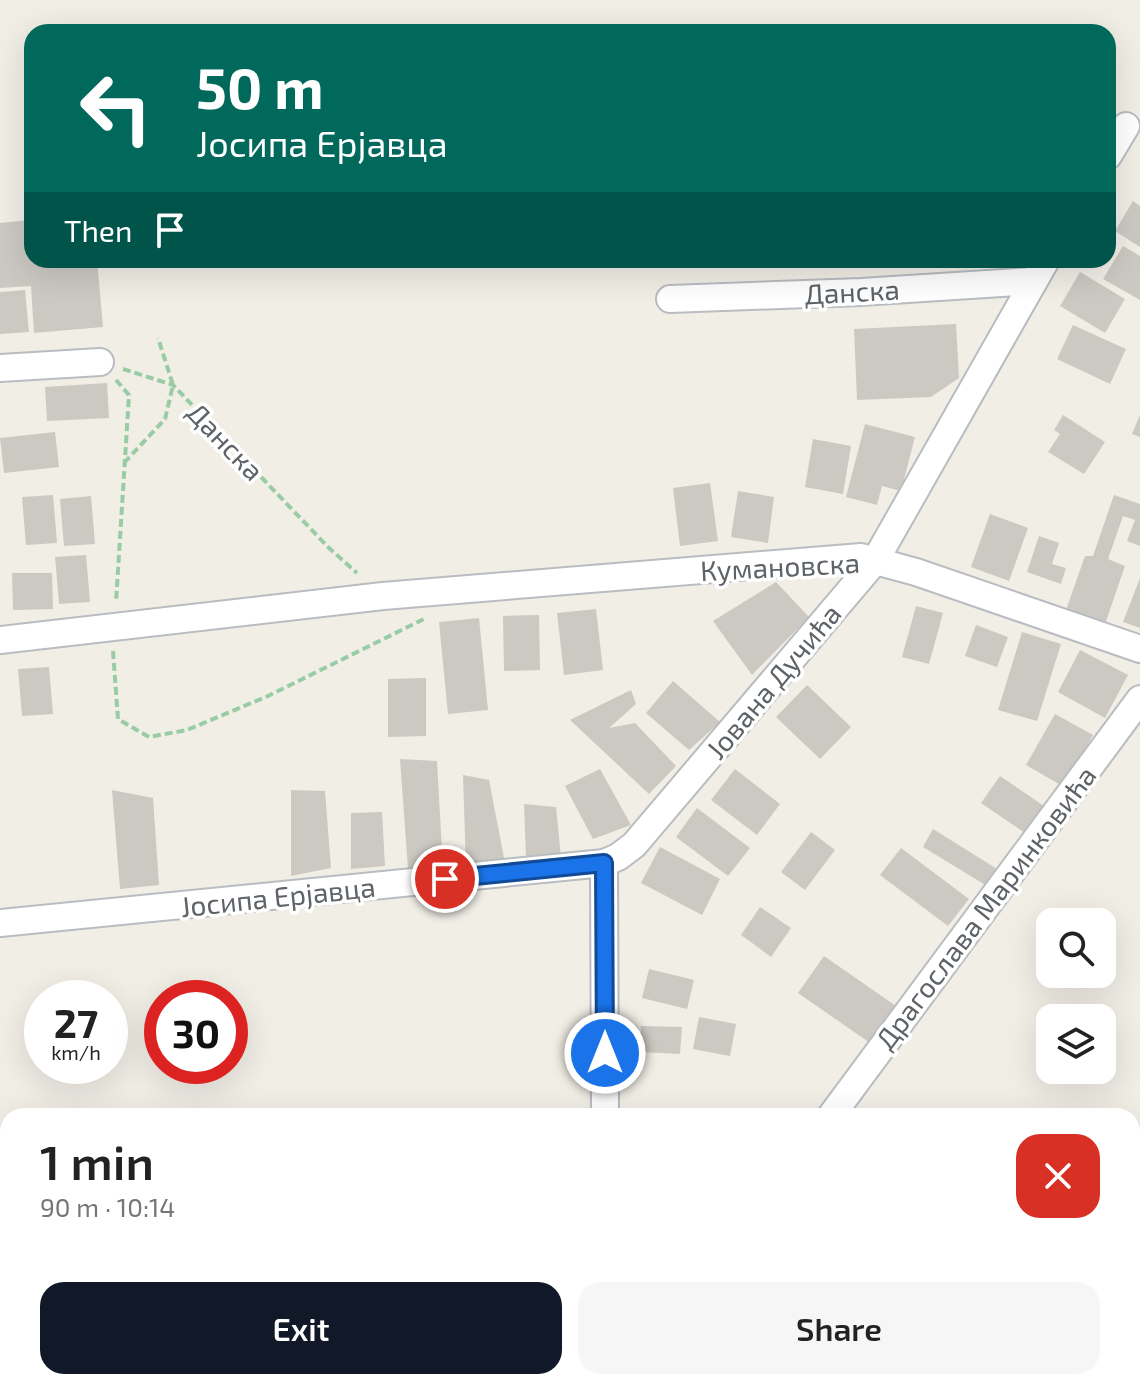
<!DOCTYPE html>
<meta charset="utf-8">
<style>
:root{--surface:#fff;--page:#f6f6f6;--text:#222;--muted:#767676;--accent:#111827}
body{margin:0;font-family:"Exo 2",sans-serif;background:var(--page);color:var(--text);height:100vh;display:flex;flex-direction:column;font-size:30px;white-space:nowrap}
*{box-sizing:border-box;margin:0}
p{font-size:26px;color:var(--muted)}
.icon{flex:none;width:44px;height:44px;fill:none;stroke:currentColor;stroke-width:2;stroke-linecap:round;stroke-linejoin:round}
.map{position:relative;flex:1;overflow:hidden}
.details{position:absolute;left:0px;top:1108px;width:1140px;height:282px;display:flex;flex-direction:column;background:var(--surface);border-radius:24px 24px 0 0;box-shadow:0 8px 32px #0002}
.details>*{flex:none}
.hud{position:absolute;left:24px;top:24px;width:1092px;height:244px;border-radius:24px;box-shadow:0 8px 32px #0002;background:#00695c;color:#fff;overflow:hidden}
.fabs{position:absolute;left:1036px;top:908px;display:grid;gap:16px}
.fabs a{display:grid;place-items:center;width:80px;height:80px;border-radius:16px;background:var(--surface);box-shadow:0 8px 32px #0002;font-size:40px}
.speed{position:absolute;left:24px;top:980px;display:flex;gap:16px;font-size:40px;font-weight:700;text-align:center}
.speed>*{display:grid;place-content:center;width:104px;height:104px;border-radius:50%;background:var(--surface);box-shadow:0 8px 32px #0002;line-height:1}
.speed small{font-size:20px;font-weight:400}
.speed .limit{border:12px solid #d22;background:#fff;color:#111}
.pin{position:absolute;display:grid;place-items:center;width:68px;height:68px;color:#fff;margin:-34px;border:4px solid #fff;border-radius:50%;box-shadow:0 2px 8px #0007}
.me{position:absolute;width:88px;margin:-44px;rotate:0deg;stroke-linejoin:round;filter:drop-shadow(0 0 6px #0008)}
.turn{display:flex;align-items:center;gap:28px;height:168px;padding:0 40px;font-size:36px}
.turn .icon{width:104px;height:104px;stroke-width:2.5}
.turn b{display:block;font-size:56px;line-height:68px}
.then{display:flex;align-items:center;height:76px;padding:0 40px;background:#0003;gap:16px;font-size:30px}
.round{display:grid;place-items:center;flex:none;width:84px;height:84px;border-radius:24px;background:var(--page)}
.head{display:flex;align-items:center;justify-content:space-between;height:136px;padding:0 40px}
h1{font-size:48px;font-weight:600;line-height:60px}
.action{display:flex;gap:16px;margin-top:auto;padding:16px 40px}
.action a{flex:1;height:92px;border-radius:24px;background:var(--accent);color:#fff;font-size:32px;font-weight:600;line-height:92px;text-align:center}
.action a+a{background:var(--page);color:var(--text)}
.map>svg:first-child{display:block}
.building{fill:#ccc9c3}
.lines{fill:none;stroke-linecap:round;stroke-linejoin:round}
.minor-casing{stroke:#b9bcc1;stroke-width:30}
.path{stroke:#99cca5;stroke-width:4;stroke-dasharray:8 4;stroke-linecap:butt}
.minor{stroke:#fff;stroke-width:26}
.route-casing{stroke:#114b97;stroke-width:20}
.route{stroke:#1a73e8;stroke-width:14}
.labels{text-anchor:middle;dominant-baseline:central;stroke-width:7;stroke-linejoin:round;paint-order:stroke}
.street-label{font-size:28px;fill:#5e6368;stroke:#fff}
</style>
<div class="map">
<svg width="1140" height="1389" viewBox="0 0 1140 1389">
<rect width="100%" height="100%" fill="#f1eee6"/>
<g class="building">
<polygon points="1133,201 1140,206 1140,247 1115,231"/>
<polygon points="30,220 32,260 97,260 103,327 34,333 31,286 0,288 0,223"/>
<polygon points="1123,246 1140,256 1140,300 1103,279"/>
<polygon points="1080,272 1125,299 1105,333 1060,306"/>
<polygon points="25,290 29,332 0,334 0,292"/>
<polygon points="956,324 959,378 931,397 857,400 854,329"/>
<polygon points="1073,325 1126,349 1110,384 1057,359"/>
<polygon points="107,383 109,418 47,421 45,387"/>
<polygon points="1063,415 1105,442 1084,474 1048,452 1060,434 1054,430"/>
<polygon points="1140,415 1140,437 1132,434"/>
<polygon points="865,424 915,437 901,491 882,486 877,505 846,497"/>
<polygon points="55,432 59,467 4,473 0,438"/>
<polygon points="813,439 851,446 843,494 805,487"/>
<polygon points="710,483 718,541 680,546 673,488"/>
<polygon points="738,491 774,497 768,543 731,537"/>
<polygon points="53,495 57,543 26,545 22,497"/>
<polygon points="1114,495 1140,504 1140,546 1127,541 1135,520 1123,516 1108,559 1125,566 1105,624 1066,610 1085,556 1093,556"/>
<polygon points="91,496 95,544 64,546 60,499"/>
<polygon points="990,514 1028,528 1009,581 971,567"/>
<polygon points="1039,536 1059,543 1052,564 1066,568 1061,584 1027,572"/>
<polygon points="86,555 90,602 59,604 55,557"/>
<polygon points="12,573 52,573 53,609 13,610"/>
<polygon points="1140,578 1140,628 1123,622"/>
<polygon points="776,582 809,617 752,675 713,621"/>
<polygon points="916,606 943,613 929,664 902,657"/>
<polygon points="596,609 603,670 564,675 557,613"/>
<polygon points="539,615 540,670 504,671 503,616"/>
<polygon points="479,618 488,710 448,714 439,622"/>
<polygon points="976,625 1008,637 997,667 965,656"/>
<polygon points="1022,632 1061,644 1037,721 998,710"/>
<polygon points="1080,650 1128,675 1105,718 1058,692"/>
<polygon points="49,667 53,714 22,716 18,669"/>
<polygon points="426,678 426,736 388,737 388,679"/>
<polygon points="673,681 720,722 689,750 646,713"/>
<polygon points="807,685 851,727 820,759 776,717"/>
<polygon points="631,690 636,704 609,728 635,723 676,766 649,794 570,720"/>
<polygon points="1055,714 1093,735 1064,787 1026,765"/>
<polygon points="400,759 437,761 443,869 408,869"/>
<polygon points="600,769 631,825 593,839 565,786"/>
<polygon points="735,769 780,804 757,835 711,800"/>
<polygon points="463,775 489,780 505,863 466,869"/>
<polygon points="1000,776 1044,806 1025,833 981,803"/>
<polygon points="112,790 153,798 159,885 120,889"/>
<polygon points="291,790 325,791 331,868 291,876"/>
<polygon points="524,804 556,807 561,857 526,858"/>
<polygon points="697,808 750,848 728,876 676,837"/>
<polygon points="382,812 385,866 351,869 351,813"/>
<polygon points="933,829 997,869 987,886 923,847"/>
<polygon points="811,832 835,850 805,890 781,872"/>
<polygon points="660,847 720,879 702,915 641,883"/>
<polygon points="901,848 969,899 948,926 880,875"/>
<polygon points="760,907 791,928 771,957 741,935"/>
<polygon points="824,956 896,1006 870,1043 798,993"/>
<polygon points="649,969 694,980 687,1009 642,998"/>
<polygon points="699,1017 736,1024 730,1056 693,1049"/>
<polygon points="641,1026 682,1027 680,1054 640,1052"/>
<polygon points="928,1382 947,1382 958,1389 924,1389"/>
</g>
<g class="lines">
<defs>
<g id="minor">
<polyline points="1108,156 1126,126"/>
<polyline points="670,299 861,292 1033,281"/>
<polyline points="0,368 100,362"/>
<polyline points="0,640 383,596 861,557 916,572 1140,649"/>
<polyline points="604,863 605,1116"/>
<polyline points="0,923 604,863 618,857 634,845 875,561 1046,260"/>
<polyline points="831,1116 1140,699"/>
<polyline points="0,1234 8,1234"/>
<polyline points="1132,1235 1140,1224"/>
<polyline points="597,1389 597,1382"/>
<polyline points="1020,1389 1025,1382"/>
</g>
</defs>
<use href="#minor" class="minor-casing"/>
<g class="path">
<polyline points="123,369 173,385 329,548 357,573"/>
<polyline points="116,380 129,395 116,602"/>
<polyline points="124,463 165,419 173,385 158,338"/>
<polyline points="113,651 118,719 149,737 187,730 268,696 426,618"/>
<polyline points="871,1389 877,1382"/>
</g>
<use href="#minor" class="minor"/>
</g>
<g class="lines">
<defs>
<polyline id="route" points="445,879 604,863 605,1053"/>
</defs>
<use href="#route" class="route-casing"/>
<use href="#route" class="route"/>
</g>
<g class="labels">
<g class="street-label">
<text transform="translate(852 291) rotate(-3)">Данска</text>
<text transform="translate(226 441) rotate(46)">Данска</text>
<text transform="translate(780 566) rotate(-3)">Кумановска</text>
<text transform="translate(773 681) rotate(-50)">Јована Дучића</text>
<text transform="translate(278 896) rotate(-6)">Јосипа Ерјавца</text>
<text transform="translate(985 907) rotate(-53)">Драгослава Маринковића</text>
</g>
</g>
</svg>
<div class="fabs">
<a><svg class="icon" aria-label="search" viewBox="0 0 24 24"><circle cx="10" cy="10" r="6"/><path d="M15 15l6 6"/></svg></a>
<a><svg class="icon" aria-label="layers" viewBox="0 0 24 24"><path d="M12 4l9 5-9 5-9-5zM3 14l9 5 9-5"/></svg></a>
</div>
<div class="speed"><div>27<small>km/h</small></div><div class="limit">30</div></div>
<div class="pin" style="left:445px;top:879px;background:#d93025"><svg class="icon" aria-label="arrive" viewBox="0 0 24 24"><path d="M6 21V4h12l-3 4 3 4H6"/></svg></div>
<svg class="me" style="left:605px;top:1053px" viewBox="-20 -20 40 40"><circle r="17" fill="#1a73e8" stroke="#fff" stroke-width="3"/><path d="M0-11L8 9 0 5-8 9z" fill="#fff"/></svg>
<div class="hud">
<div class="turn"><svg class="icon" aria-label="left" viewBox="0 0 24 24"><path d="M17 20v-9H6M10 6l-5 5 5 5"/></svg><div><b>50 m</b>Јосипа Ерјавца</div></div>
<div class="then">Then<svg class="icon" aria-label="arrive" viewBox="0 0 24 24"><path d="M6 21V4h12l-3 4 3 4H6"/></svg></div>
</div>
<section class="details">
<div class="head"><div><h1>1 min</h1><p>90 m · 10:14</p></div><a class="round" style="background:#d93025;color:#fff"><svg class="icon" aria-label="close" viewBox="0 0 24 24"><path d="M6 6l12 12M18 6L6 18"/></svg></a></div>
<div class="action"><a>Exit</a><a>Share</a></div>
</section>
</div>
